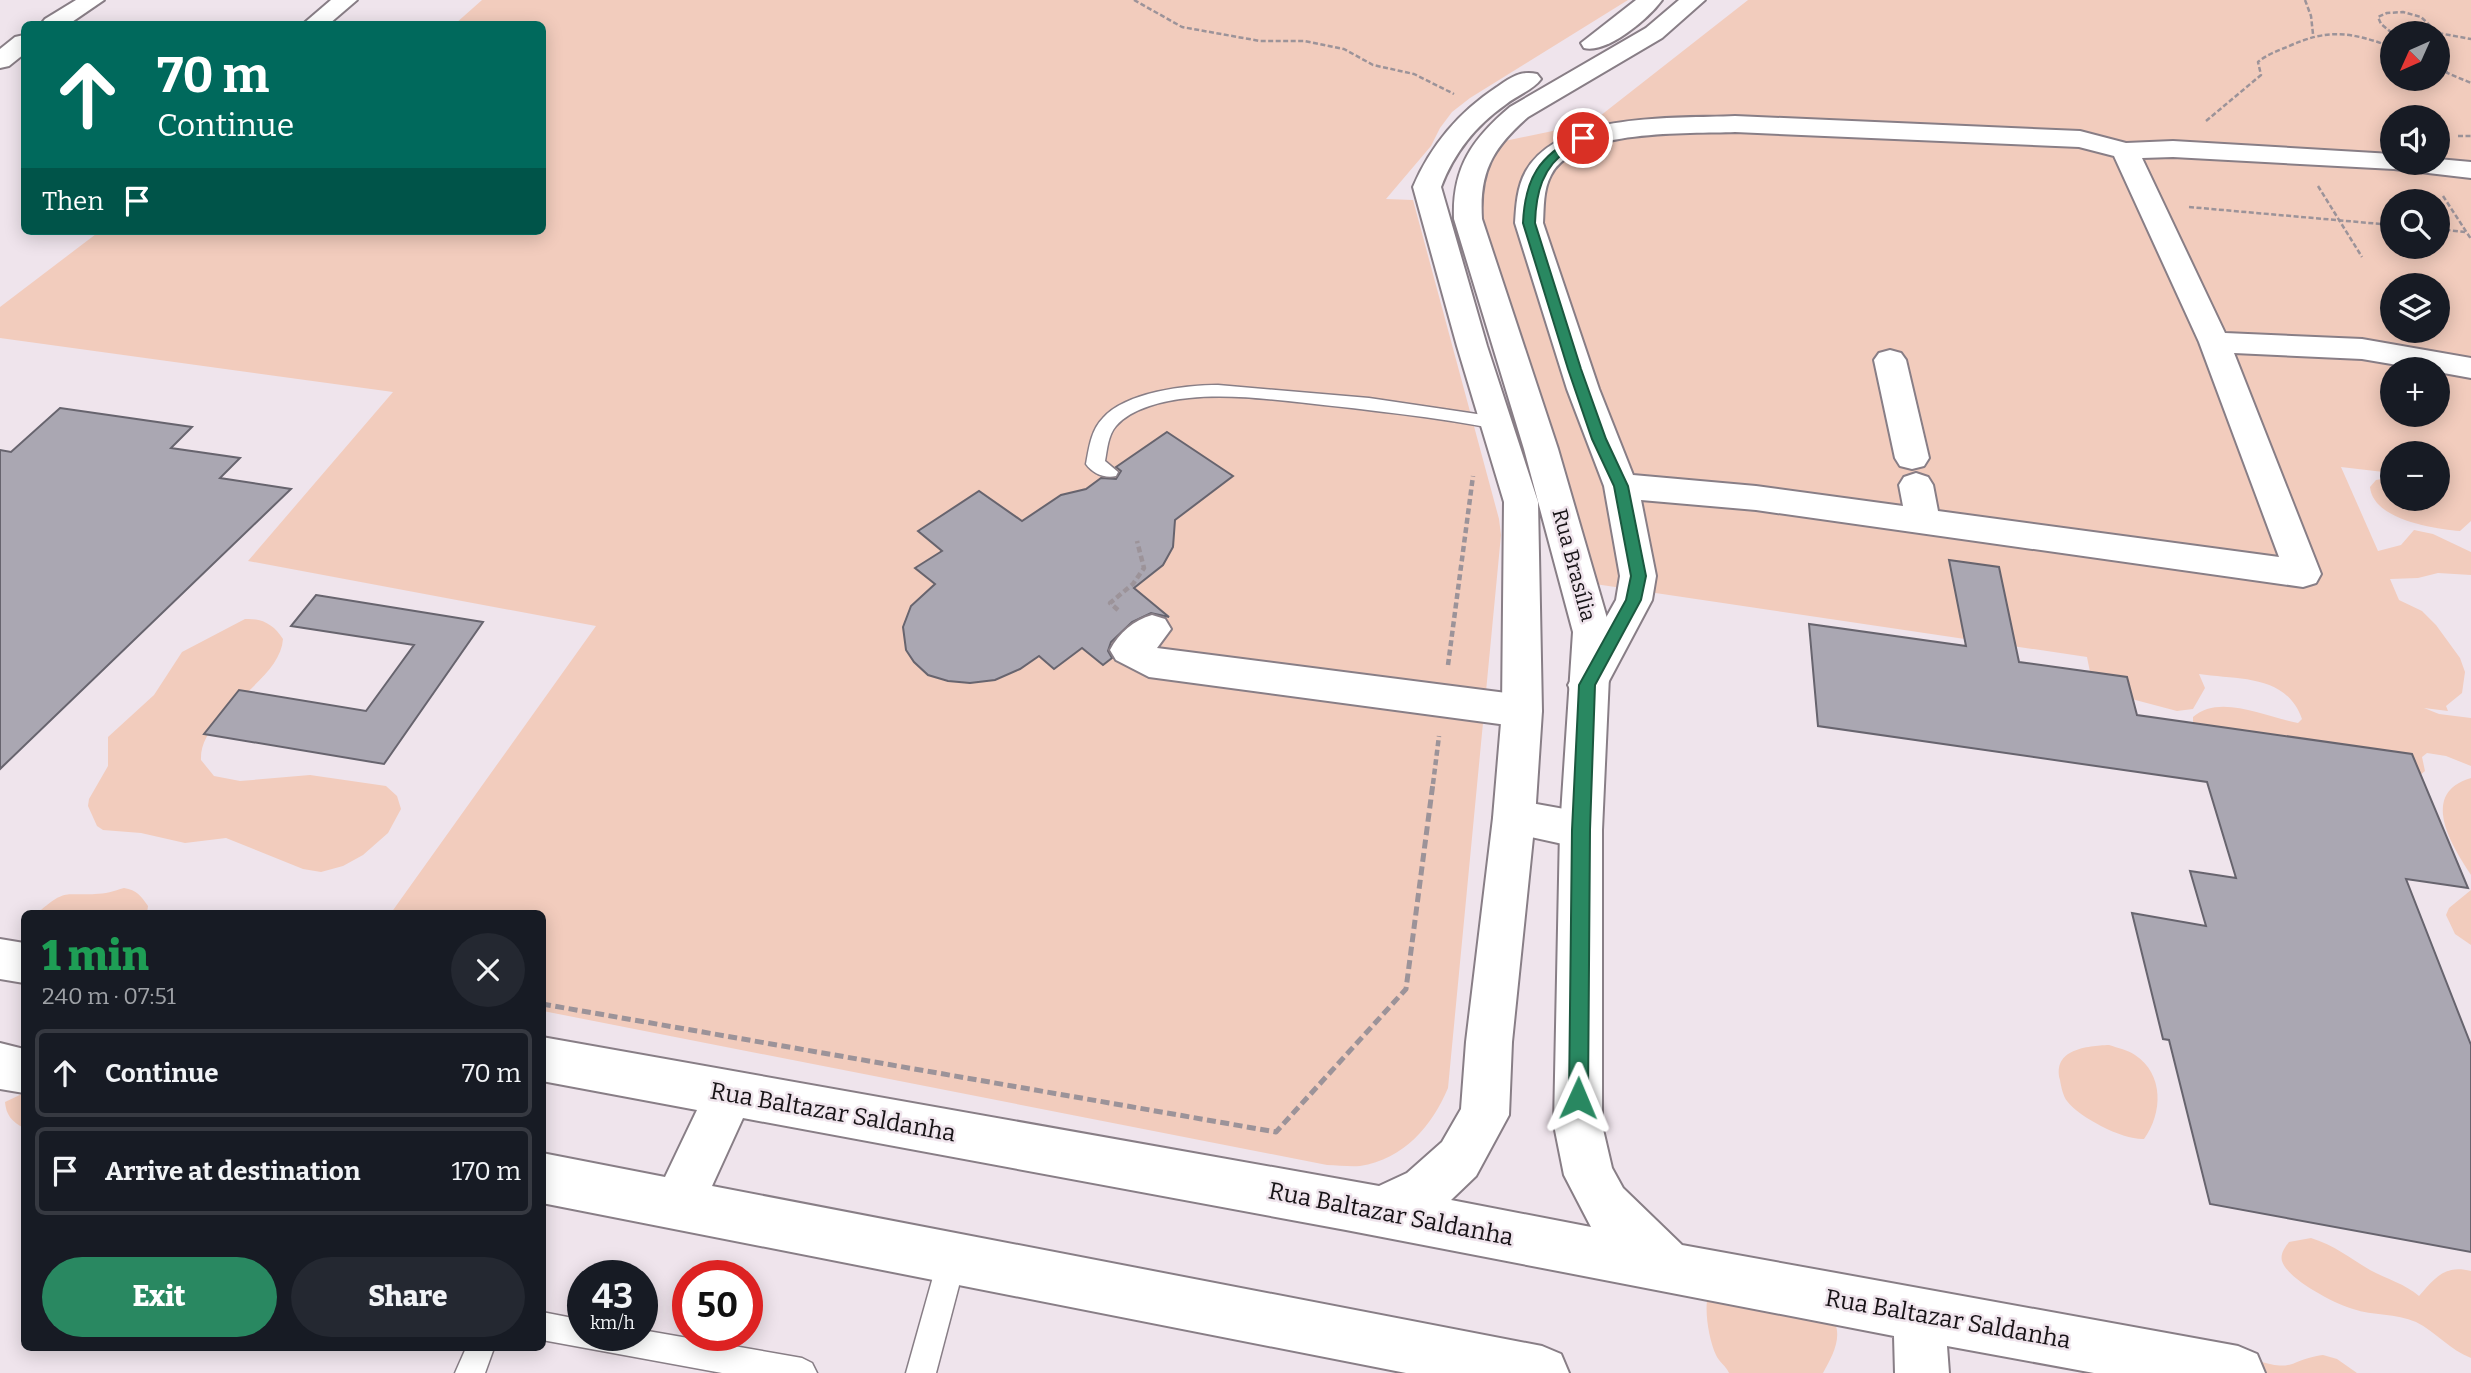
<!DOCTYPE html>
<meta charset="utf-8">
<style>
:root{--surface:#171b24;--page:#242831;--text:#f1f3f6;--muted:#9ea1a6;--line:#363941;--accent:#298861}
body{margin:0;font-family:Bitter,serif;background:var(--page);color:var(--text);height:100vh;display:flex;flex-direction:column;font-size:26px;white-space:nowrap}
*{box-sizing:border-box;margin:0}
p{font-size:23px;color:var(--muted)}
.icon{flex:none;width:38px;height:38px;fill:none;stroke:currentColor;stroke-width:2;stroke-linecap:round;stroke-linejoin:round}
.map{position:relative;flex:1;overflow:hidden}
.side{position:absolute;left:21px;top:910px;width:525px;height:441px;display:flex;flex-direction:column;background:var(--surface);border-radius:10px;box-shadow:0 4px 18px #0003}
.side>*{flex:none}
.top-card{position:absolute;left:21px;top:21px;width:525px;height:214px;border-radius:10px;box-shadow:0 4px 18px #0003;background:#00695c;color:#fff;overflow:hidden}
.needle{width:46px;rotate:225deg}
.fabs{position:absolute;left:2380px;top:21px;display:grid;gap:14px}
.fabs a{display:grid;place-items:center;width:70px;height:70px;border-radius:50%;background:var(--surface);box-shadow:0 4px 18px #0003;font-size:35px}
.speed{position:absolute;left:567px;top:1260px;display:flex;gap:14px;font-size:35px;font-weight:700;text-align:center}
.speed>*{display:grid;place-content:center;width:91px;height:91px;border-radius:50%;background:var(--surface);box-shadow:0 4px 18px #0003;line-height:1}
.speed small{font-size:18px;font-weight:400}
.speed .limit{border:10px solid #d22;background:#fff;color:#111}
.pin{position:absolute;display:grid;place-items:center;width:60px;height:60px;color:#fff;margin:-30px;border:4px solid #fff;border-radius:50%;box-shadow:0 2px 7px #0007}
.me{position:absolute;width:77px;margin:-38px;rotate:1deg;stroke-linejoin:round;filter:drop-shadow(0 0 5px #0008)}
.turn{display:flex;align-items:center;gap:24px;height:147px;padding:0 21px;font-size:32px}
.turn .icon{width:91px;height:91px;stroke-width:2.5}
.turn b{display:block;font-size:49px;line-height:60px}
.then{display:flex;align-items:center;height:66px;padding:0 21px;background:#0003;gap:14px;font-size:26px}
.round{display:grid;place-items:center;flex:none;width:74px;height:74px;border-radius:37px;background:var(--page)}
.head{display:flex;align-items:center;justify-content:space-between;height:119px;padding:0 21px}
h1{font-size:42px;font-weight:800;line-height:52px;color:#1e9e55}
.button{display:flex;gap:14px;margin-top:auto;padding:14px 21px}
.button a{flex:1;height:80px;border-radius:42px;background:var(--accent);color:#fff;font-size:28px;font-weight:800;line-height:80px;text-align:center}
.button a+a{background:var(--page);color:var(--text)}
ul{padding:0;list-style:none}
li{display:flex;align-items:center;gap:21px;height:88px;margin:0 14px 10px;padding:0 7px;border:4px solid var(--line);border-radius:10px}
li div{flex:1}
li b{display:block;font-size:26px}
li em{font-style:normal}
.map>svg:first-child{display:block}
.green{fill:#f2ccbd;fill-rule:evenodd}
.building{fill:#aaa7b2;stroke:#67646e;stroke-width:2}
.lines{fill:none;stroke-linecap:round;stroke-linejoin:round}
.lane-casing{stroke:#887e86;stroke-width:3}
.street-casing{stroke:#887e86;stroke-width:4}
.secondary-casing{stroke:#887e86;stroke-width:4}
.path-far2{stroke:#9c9399;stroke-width:2.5;stroke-dasharray:5 2.5;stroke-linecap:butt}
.path-far1{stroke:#9c9399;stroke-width:4.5;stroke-dasharray:6 3.5;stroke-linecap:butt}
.path{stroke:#9c9399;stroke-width:5;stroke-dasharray:9 4.5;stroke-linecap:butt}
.lane{fill:#fff;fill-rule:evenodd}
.street{fill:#fff;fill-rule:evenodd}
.secondary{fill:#fff;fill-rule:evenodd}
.route{fill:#298861;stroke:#1b583f;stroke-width:2}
.labels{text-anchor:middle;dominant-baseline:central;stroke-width:5;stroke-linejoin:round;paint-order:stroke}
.street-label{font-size:21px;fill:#171316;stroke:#efe4ec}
.near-street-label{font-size:24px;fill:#171316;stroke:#efe4ec}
</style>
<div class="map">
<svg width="2471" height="1373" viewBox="0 0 2471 1373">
<rect width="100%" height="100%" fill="#efe4ec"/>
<g class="green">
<path d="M 482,0 L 1628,0 L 1470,98 L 1452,112 L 1440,128 L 1431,146 L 1386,199 L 1413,200 L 1499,519 L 1501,535 L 1448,1088 C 1432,1126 1404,1159 1360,1166 C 1350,1167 1337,1165 1327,1165 L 543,1011 L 542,914 L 391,913 L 596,626 L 248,561 L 393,392 L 0,338 L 0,307 L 100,231 L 542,231 L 542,24 L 455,24 Z"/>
<path d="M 1748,0 L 2471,0 L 2471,521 L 2460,531 C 2435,529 2373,520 2370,487 L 2376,480 L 2392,477 L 2392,499 L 2438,499 L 2438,453 L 2392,453 L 2392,473 L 2341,467 L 2378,551 L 2401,545 L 2414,530 L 2433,534 L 2471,552 L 2471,575 L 2438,573 L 2418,578 L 2390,579 L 2399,600 L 2422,611 L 2436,625 L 2460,658 L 2465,672 L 2462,693 L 2446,706 L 2448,711 L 2424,708 L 2439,714 L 2471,718 L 2471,766 L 2446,756 L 2427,753 L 2422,757 L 2425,771 L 2419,776 L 2193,724 L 2193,717 C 2220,693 2268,718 2298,723 L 2302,719 C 2286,674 2239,680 2199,674 L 2205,688 L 2193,709 L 2177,711 L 2124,697 L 2090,672 L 2087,657 L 1595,584 L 1479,228 L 1484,164 L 1495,143 L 1591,123 ZM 2392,33 L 2438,33 L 2438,79 L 2392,79 ZM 2392,117 L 2438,117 L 2438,163 L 2392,163 ZM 2392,201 L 2438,201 L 2438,247 L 2392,247 ZM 2392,285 L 2438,285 L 2438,331 L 2392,331 ZM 2392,369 L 2438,369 L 2438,415 L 2392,415 Z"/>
<path d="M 245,619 C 263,618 274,625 283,639 C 280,684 199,713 201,760 L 214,776 L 240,781 L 310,775 L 386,786 L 397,796 L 401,809 L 388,833 L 363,855 L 343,866 L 321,872 L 303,869 L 226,838 L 185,843 L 141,833 L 103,830 L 97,826 L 88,806 L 89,799 L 108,766 L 108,737 L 154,695 L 182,652 Z"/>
<path d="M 2471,778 L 2471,875 C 2451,845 2419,793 2471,778 Z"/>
<path d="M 124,888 C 137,890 141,896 148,906 L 147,913 L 43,914 L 41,910 C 66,888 67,896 95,894 C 105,894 114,891 124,888 Z"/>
<polygon points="2471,890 2471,945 2455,934 2446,915 2449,908"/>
<path d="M 2109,1045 C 2118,1048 2128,1050 2135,1055 C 2164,1074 2163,1113 2144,1139 C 2123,1140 2080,1118 2067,1101 C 2063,1096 2061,1086 2060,1080 C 2052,1049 2087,1046 2109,1045 Z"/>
<path d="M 24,1093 L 24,1128 C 12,1122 6,1115 5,1102 Z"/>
<path d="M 2311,1238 C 2334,1245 2350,1258 2370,1270 C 2387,1279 2405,1284 2419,1296 C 2435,1278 2445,1264 2471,1271 L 2471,1358 C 2450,1350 2436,1332 2416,1322 C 2396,1313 2373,1316 2353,1309 C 2335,1304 2287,1279 2282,1261 C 2280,1254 2285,1247 2289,1242 Z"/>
<path d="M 1708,1295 L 1835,1323 C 1842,1340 1831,1358 1823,1373 L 1729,1373 C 1726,1366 1719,1362 1716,1355 C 1709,1340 1704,1311 1708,1295 Z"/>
<path d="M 2323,1355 L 2337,1359 L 2357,1373 L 2211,1373 L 2255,1360 C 2296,1373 2288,1360 2323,1355 Z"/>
</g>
<g class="building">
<polygon points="60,408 192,427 171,448 240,458 220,478 291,489 0,769 0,450 11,452"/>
<polygon points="1167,432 1233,476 1175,520 1173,547 1163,565 1134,588 1169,617 1151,613 1132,622 1111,642 1108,651 1112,658 1103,665 1082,648 1054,669 1039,656 1020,669 995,680 970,683 948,681 928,675 914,662 906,650 903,627 911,606 935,584 915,568 942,551 918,531 979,491 1022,521 1061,495 1086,489 1101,478 1116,479 1121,471 1116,467"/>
<polygon points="1949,560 1999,567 2019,662 2127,677 2137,715 2412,754 2468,888 2406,879 2471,1045 2471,1252 2210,1204 2169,1040 2163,1039 2132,913 2206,926 2190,871 2236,878 2207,782 1818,726 1809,624 1966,646"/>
<polygon points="316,595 483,622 384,764 204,734 239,690 366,711 414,645 291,626"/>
</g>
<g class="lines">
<defs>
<g id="lane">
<path d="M 1218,385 L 1369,398 L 1497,417 L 1506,423 L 1497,429 C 1434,417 1370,410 1306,403 C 1268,399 1228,394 1189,398 C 1166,400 1131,408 1116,426 C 1108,435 1107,450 1105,461 L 1118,472 L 1116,476 C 1105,479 1092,473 1086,464 C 1089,448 1091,430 1103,418 C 1126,392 1186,385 1218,385 Z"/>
<polygon points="952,1245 962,1249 966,1259 936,1373 906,1373 938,1259 942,1249"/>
<polygon points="542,1312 583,1320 583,1335 642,1335 642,1330 802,1358 812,1363 817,1373 722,1373 542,1340"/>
<polygon points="466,1348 494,1348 485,1373 455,1373"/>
</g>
<g id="street">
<polygon points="76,0 104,0 69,24 41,24 45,19"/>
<polygon points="331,0 357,0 329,24 303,24"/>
<polygon points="24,35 24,54 9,66 0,68 0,49 15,37"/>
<path d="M 1735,116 L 2080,131 L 2126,143 L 2173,141 L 2392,154 L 2392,163 L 2438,163 L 2438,159 L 2471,162 L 2471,178 L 2394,169 L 2173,157 L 2142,158 L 2225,333 L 2362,339 L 2471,358 L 2471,378 L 2438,372 L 2438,369 L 2421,369 L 2362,359 L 2234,353 L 2321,574 L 2316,583 L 2303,587 L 1756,510 L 1641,500 L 1656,576 L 1652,600 L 1601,696 L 1587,700 L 1573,696 L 1568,685 L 1616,600 L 1620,576 L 1604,486 L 1567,389 L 1515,223 C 1516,206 1517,187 1526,171 C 1561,111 1675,119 1735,116 ZM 1735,132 L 2079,147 L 2114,156 L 2199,342 L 2279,557 L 1938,511 L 1933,485 L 1928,477 L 1916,473 L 1904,477 L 1899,485 L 1903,506 L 1756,486 L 1633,475 L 1599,389 L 1543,223 C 1544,207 1543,190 1551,175 C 1575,128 1689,134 1735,132 Z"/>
<polygon points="1890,350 1901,353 1906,360 1929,458 1924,466 1912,469 1900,466 1895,458 1874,360 1879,353"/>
<path d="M 1152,615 L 1165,619 L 1171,629 L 1157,648 L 1522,695 L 1536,700 L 1542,711 L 1536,722 L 1522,727 L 1149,677 L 1116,660 L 1110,650 C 1119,633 1134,620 1152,615 Z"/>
<polygon points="1514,800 1581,812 1596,817 1602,830 1596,843 1581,848 1499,830 1493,818 1499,806"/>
</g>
<g id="secondary">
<path d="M 1636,0 L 1662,0 C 1649,18 1607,54 1584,48 L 1581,43 Z"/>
<path d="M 1679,0 L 1705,0 L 1662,38 L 1528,117 C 1493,148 1479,171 1482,219 L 1558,449 L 1611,632 L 1602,830 L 1602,1125 L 1612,1168 L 1623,1188 L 1682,1245 L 2238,1346 L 2257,1354 L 2265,1373 L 2094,1373 L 1947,1346 L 1949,1373 L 1895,1373 L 1894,1336 L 1346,1230 L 743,1118 L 712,1186 L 1542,1346 L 1561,1354 L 1569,1373 L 1406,1373 L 542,1203 L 542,1153 L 665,1177 L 697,1110 L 542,1081 L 542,1037 L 1379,1186 L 1407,1173 L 1442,1142 L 1461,1109 L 1466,1042 L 1493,818 L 1502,711 L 1504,502 L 1457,346 L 1413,187 C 1431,145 1459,112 1497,87 C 1510,78 1521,70 1537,74 L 1541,79 C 1533,90 1516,96 1505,105 C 1475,126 1454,153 1441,187 L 1487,346 L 1538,502 L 1542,711 L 1535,818 L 1512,1042 L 1509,1115 L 1476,1176 L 1451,1200 L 1591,1227 L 1564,1175 L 1554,1125 L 1560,830 L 1573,632 L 1524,449 L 1454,219 C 1452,168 1472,139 1510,107 L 1646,28 Z"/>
<polygon points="0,939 24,943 24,983 0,979"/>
<polygon points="0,1043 24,1049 24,1093 0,1089"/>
</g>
</defs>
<use href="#lane" class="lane-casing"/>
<use href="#street" class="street-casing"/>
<use href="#secondary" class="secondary-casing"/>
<g class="path-far2">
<polyline points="1134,0 1182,27 1260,41 1304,41 1344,49 1373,65 1414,74 1454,94"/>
<polyline points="2305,0 2311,16 2313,34"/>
<polyline points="2392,33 2381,24 2378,17 2387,13 2403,12 2421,17 2438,33 2471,39"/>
<polyline points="2438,64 2448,73"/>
<polyline points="2438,69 2471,83"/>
<path d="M 2206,121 L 2261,75 L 2258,62 C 2266,55 2277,51 2287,47 C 2328,28 2351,32 2392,47"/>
<polyline points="2458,136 2471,136"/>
<polyline points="2318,186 2362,257"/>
<polyline points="2443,196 2471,239"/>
<polyline points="2189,207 2392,225"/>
<polyline points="2438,229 2465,232"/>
</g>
<g class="path-far1">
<polyline points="1118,610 1110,603 1133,584 1144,568 1137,541"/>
<polyline points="1448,665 1473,476"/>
<polyline points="1433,784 1439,736"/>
</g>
<polyline class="path" points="542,1004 1276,1132 1406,989 1433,783"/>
<use href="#lane" class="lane"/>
<use href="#street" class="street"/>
<use href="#secondary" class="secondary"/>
</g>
<path class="route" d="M 1579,135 L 1588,138 C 1583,143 1575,145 1569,149 C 1542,167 1536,193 1535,223 L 1581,369 L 1606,439 L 1628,486 L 1646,576 L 1641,600 L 1595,685 L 1590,830 L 1588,1098 L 1585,1105 L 1578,1108 L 1572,1105 L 1569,1098 L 1572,830 L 1579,685 L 1626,600 L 1631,576 L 1614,486 L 1592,439 L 1568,369 L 1523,223 C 1525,178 1539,156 1579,135 Z"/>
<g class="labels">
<g class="street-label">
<text transform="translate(1574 565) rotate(75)">Rua Brasília</text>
</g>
<g class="near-street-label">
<text transform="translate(833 1112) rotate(10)">Rua Baltazar Saldanha</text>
<text transform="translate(1391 1214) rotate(11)">Rua Baltazar Saldanha</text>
<text transform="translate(1948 1319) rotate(10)">Rua Baltazar Saldanha</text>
</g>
</g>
</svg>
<div class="fabs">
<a><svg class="needle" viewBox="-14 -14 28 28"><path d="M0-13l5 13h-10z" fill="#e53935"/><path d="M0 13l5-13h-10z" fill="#9ea1a6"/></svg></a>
<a><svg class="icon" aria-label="sound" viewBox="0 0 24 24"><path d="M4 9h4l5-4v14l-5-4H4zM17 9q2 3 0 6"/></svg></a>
<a><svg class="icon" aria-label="search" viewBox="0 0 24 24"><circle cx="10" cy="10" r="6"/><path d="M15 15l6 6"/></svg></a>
<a><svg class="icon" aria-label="layers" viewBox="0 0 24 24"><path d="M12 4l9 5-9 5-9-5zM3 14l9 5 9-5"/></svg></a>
<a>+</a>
<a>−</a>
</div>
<div class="speed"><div>43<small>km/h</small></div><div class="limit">50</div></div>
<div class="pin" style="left:1583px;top:138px;background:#d93025"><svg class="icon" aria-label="arrive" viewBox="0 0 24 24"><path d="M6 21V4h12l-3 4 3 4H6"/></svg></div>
<svg class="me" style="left:1578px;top:1098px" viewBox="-20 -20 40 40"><path d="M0-17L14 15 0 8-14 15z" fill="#298861" stroke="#fff" stroke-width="4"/></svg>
<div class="top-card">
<div class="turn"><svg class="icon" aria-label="ahead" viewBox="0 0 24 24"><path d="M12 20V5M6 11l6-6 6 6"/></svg><div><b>70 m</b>Continue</div></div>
<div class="then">Then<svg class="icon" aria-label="arrive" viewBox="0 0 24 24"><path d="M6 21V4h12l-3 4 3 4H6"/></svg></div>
</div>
<section class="side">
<div class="head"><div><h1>1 min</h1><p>240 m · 07:51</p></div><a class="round"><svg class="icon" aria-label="close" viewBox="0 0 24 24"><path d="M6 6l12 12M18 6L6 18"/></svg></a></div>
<ul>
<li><svg class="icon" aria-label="ahead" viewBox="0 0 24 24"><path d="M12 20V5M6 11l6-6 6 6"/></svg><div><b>Continue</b></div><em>70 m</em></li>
<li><svg class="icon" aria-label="arrive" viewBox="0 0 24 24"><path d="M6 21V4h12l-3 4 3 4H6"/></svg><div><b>Arrive at destination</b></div><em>170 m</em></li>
</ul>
<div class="button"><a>Exit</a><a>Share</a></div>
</section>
</div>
